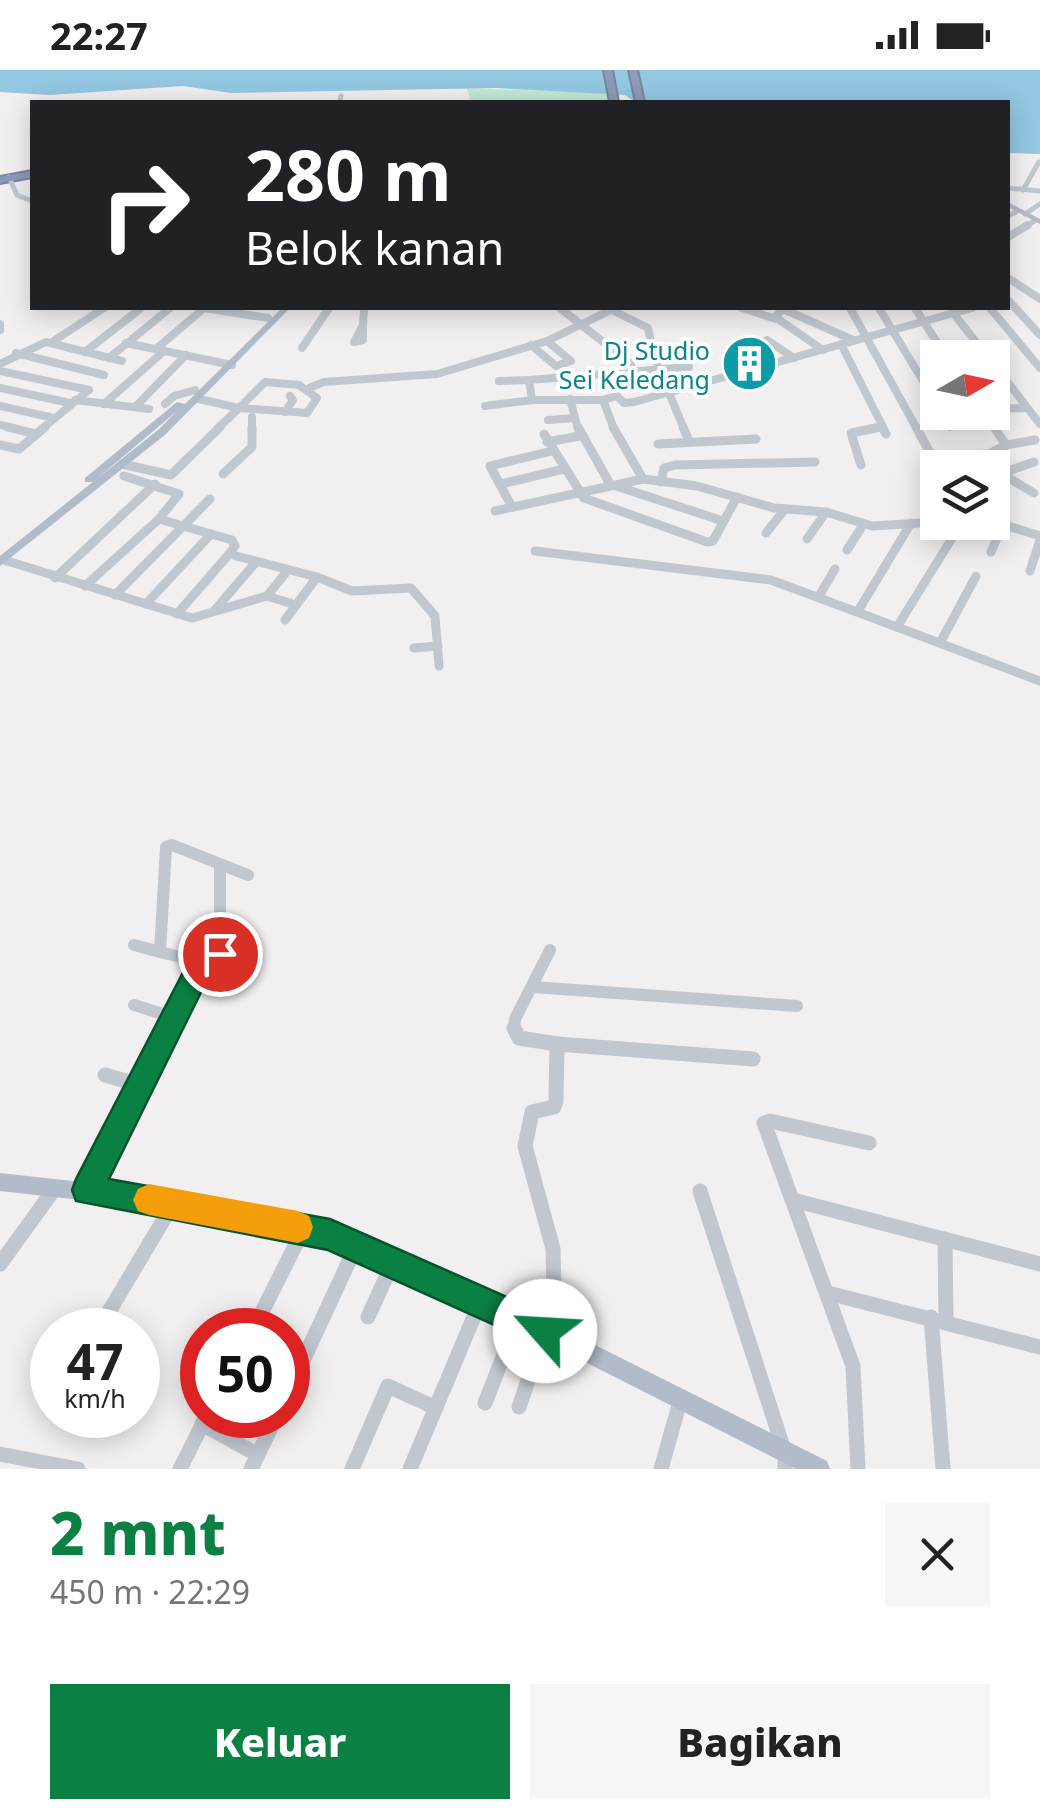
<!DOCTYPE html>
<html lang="id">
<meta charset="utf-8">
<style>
:root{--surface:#fff;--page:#f6f6f6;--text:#222;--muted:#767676;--accent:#0b8043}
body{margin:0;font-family:"Noto Sans",sans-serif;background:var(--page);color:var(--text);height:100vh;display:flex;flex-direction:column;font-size:38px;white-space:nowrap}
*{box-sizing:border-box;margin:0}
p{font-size:32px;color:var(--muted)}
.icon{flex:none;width:55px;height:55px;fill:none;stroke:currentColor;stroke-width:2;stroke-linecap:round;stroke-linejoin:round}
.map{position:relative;height:1399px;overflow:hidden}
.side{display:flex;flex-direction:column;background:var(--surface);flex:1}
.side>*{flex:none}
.banner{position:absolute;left:30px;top:30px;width:980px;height:210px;border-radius:0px;box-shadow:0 5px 25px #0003;background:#202124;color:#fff;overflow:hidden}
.needle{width:65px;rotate:81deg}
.tools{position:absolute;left:920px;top:270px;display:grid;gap:20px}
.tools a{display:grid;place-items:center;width:90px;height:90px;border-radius:0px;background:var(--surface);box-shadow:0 5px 25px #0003;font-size:50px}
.speed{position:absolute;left:30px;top:1238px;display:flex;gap:20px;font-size:50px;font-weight:700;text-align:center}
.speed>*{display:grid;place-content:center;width:130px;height:130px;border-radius:50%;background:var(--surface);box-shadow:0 5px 25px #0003;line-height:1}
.speed small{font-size:25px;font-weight:400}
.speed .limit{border:15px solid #d22;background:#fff;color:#111}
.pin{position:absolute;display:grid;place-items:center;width:85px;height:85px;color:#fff;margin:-42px;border:5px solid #fff;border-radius:50%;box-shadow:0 2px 10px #0007}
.me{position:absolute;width:110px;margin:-55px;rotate:296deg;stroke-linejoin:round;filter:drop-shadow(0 0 8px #0008)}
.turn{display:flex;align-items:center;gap:35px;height:210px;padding:0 50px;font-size:45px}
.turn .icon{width:130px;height:130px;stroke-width:2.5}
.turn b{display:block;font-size:70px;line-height:85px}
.round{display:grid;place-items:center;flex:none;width:105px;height:105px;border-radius:0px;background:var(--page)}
.summary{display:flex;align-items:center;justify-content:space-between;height:170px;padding:0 50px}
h1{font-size:60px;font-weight:800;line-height:75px;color:var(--accent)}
.primary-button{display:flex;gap:20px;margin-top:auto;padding:20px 50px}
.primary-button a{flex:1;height:115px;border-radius:0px;background:var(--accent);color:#fff;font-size:40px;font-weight:800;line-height:115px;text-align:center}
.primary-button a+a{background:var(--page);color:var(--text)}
.status{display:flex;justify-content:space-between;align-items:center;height:70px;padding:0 50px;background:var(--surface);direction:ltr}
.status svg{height:28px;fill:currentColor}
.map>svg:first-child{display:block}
.green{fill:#c2e9d6}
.water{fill:#94c7e1}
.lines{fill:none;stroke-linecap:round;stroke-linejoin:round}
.highway-casing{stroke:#7786a3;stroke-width:4}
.minor-far4{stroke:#c1c7cf;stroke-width:5}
.minor-far3{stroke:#c1c7cf;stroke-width:8}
.minor-far2{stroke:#c1c7cf;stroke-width:9}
.minor-far1{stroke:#c1c7cf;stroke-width:12}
.minor{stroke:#c1c7cf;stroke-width:15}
.major{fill:#b1bbca;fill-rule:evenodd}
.highway{fill:#8c9bb7;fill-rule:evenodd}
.route{fill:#0b8043;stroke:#07532c;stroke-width:2.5}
.slow{fill:#f59e0b}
.labels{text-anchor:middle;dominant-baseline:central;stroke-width:8;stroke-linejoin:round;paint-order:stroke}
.far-culture-label{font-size:25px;fill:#0d838f;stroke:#fff;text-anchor:end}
</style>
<div class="status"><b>22:27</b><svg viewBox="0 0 49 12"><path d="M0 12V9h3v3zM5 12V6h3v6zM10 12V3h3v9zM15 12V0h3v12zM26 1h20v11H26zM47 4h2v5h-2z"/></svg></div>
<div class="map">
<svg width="1040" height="1399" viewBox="0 0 1040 1399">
<rect width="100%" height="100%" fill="#f1efef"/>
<polygon class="green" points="467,18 597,23 607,24 608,32 470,32"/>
<polygon class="water" points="0,0 1040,0 1040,84 1008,83 1008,32 635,32 625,25 496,18 231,23 183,16 50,25 0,22"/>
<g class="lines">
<defs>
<g id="highway">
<polygon points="604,0 612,0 618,32 610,32"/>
<polygon points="629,0 637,0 644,32 636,32"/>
<polygon points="32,101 32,107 0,113 0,107"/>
</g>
</defs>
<use href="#highway" class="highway-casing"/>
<g class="minor-far4">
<polyline points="340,32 341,26"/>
<polyline points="9,107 17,125 32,131"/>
<polyline points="1008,118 1040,121"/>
<polyline points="1023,120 1039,92"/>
<polyline points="1025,144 1040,134"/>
<polyline points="1008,146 1016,142"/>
<polyline points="1024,157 1036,150"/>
</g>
<g class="minor-far3">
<polyline points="1008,167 1028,155"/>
<polyline points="1008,208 1040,229"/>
<polyline points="1008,230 1040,265"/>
<polyline points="204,238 268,248"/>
<polyline points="560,238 631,294"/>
<polyline points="742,238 776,249"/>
<polyline points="850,238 917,359"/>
<polyline points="879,238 938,336"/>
<polyline points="915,238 947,288"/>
<polyline points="990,238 1040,298"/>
<polyline points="612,240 648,258 655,289 684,359"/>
<polyline points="953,243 989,288"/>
<polyline points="0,254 0,260"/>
<polygon points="363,255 363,270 354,272"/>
<polyline points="363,255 364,238"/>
<polyline points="767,270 794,288"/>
<polyline points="52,272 104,238"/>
<polyline points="126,273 232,295"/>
<polyline points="841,274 884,359"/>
<polyline points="531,275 556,296 571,291 547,271 615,238"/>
<polyline points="735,275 764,296"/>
<polyline points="302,278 329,238"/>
<polyline points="156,279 204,238"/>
<polyline points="823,280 775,247 783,239 853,270"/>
<polyline points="85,282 141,238"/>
<polyline points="16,283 104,305"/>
<polyline points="109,288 170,238"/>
<polyline points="992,292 1040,354"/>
<polyline points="0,294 46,272 122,291"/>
<polyline points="0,301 89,320 42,359"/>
<polyline points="499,311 529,310"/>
<polygon points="265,312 299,315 317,328 307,343 239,338"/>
<polyline points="0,318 70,333"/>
<polyline points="309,318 324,312 437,304 547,271"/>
<polyline points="199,329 239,338"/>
<polyline points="570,329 578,359"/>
<polyline points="75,330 149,339"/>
<polyline points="532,330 603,330 617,326 624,333 634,332 972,238"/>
<polyline points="603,330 614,359"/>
<polyline points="104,334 164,281"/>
<polyline points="165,334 174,326 195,320"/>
<polyline points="0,336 54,348"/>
<polyline points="136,336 186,285"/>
<polyline points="485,336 532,330 529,310 689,297"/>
<polyline points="992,339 1025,338"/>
<polyline points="285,342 293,330 290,326"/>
<polyline points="941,342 950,357"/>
<polyline points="984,342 996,359"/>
<polyline points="252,347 252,359"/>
<polyline points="548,350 574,348"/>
<polyline points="0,355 17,359"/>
<polyline points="217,359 239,338"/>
<polyline points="869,359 881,357"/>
</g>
<g class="minor-far2">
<polyline points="7,357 36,364"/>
<polyline points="578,357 610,414 723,451"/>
<polyline points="613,357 643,409 697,416 774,438 826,442 872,456 938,452"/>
<polyline points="683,357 689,371"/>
<polyline points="882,357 886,364"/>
<polyline points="916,357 935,392"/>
<polyline points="994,357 1006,375 1035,370"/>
<polyline points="544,364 584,428 707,472 713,471 737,427"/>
<polyline points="547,372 580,366"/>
<polyline points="658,374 756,369"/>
<polyline points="0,375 19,379 45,357"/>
<polyline points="1006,375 989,384 1008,401 1034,392"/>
<polyline points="122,394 171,405 220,357"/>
<polyline points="861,395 851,363 881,357"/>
<polyline points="223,404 252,377 252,357"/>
<polyline points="1004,405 1034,423"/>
<polyline points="661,412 664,398 675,395 815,392"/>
<polyline points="501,414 564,399"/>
<polyline points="512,437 490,396 552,381"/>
<polyline points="495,441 643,409"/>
<polyline points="159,449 232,470 235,476 230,483 236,486 317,507 352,521 411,518 435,546 439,596"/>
<polyline points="992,451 1040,466"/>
<polyline points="962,452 897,557 1040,611"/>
<polyline points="766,463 785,439"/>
<polyline points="807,469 826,442"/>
<polyline points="847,480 863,455"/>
<polyline points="535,481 771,510 897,557"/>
<polyline points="991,482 1004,452"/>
<polyline points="4,490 192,548 267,526 288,500"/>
<polyline points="1030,501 1040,470"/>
<polyline points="55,508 155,414"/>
<polyline points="85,516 159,449 179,424 124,406"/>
<polyline points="115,525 210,429"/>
<polyline points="267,526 296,535"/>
<polyline points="819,526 835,499"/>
<polyline points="146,534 211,464"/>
<polyline points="214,541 256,492"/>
<polyline points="858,541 911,453"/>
<polyline points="177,544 230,483"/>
<polyline points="285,550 317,507"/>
<polyline points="940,573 976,506"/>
<polyline points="414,578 438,576"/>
</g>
<g class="minor-far1">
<polyline points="134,875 160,882"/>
<polyline points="200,897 218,890 220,884 220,795"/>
<polyline points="533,917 797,936"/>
<polyline points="134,935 172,947"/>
<polyline points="168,961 200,897 197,891 160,882 166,777 172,775 248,805"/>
<polyline points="514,961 515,949 550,880"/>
</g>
<g class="minor">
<polyline points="514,958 519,968 557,974 556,1031 554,1037 532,1042 525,1076 553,1179 555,1265"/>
<polyline points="557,974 753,989"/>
<polyline points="105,1005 139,1015"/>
<polyline points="87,1120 169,958"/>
<polyline points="700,1121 785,1383 785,1399"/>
<polyline points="793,1130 1040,1194"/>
<polyline points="945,1169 946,1251"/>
<polyline points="0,1194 55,1118"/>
<polyline points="828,1223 1040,1277"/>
<polyline points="368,1247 394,1190"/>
<polyline points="931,1247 943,1399"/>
<polyline points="98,1260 173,1134"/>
<polyline points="253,1260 304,1158"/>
<polyline points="138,1308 144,1310"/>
<polyline points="288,1323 357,1174"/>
<polyline points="485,1333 518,1249"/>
<polyline points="519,1337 545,1261"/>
<polyline points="202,1354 258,1385"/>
<polyline points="0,1384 78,1399"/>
<polyline points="180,1399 207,1345"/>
<polyline points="251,1399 277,1345"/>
<polyline points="352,1399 388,1316 436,1338"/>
<polyline points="410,1399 481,1230"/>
<polyline points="661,1399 681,1328"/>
<polyline points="858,1399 853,1296 764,1053 770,1051 869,1073"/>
</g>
<g class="major">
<polygon points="1008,132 1040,149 1040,154 1008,137"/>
<polygon points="282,238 290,238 166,364 0,496 0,486 158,360 177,341 93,412 85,412 85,408 177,332 185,334"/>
<polygon points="0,1103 127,1117 329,1155 503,1229 827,1391 830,1399 796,1399 489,1243 328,1173 127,1135 0,1121"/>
</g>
<use href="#highway" class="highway"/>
</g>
<polygon class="route" points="220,873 229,876 233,884 227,898 209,906 109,1109 330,1149 557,1249 562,1261 557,1273 545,1278 328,1180 76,1131 72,1120 76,1109 190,889"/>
<polygon class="slow" points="149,1114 298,1141 309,1146 313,1157 309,1168 298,1173 149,1145 138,1141 133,1130 138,1119"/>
<defs>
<symbol id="building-disc" viewBox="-11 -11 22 22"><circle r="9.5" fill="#0f9aa8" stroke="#fff"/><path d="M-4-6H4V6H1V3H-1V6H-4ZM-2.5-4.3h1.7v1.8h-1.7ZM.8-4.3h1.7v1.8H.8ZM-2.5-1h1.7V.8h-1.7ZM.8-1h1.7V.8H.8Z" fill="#fff"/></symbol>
</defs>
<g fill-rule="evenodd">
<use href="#building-disc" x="718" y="262" width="63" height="63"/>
</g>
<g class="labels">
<g class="far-culture-label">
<text x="710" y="280">Dj Studio<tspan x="710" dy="29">Sei Keledang</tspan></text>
</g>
</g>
</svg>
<div class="tools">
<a><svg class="needle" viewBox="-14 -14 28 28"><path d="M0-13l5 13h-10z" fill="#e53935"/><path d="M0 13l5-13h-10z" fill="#767676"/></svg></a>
<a><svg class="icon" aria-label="layers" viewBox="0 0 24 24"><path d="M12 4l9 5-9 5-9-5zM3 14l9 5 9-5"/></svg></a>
</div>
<div class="speed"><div>47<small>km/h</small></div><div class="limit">50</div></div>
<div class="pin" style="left:220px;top:884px;background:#d93025"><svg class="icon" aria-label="arrive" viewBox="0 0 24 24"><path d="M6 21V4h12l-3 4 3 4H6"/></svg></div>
<svg class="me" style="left:545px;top:1261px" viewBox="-20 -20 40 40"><circle r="19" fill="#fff"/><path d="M0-13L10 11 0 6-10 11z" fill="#0b8043"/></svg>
<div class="banner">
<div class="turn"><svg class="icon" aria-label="right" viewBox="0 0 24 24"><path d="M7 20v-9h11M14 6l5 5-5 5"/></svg><div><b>280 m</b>Belok kanan</div></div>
</div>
</div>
<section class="side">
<div class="summary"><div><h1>2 mnt</h1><p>450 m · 22:29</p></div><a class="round"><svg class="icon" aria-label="close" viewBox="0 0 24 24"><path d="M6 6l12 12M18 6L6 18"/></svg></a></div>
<div class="primary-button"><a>Keluar</a><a>Bagikan</a></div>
</section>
